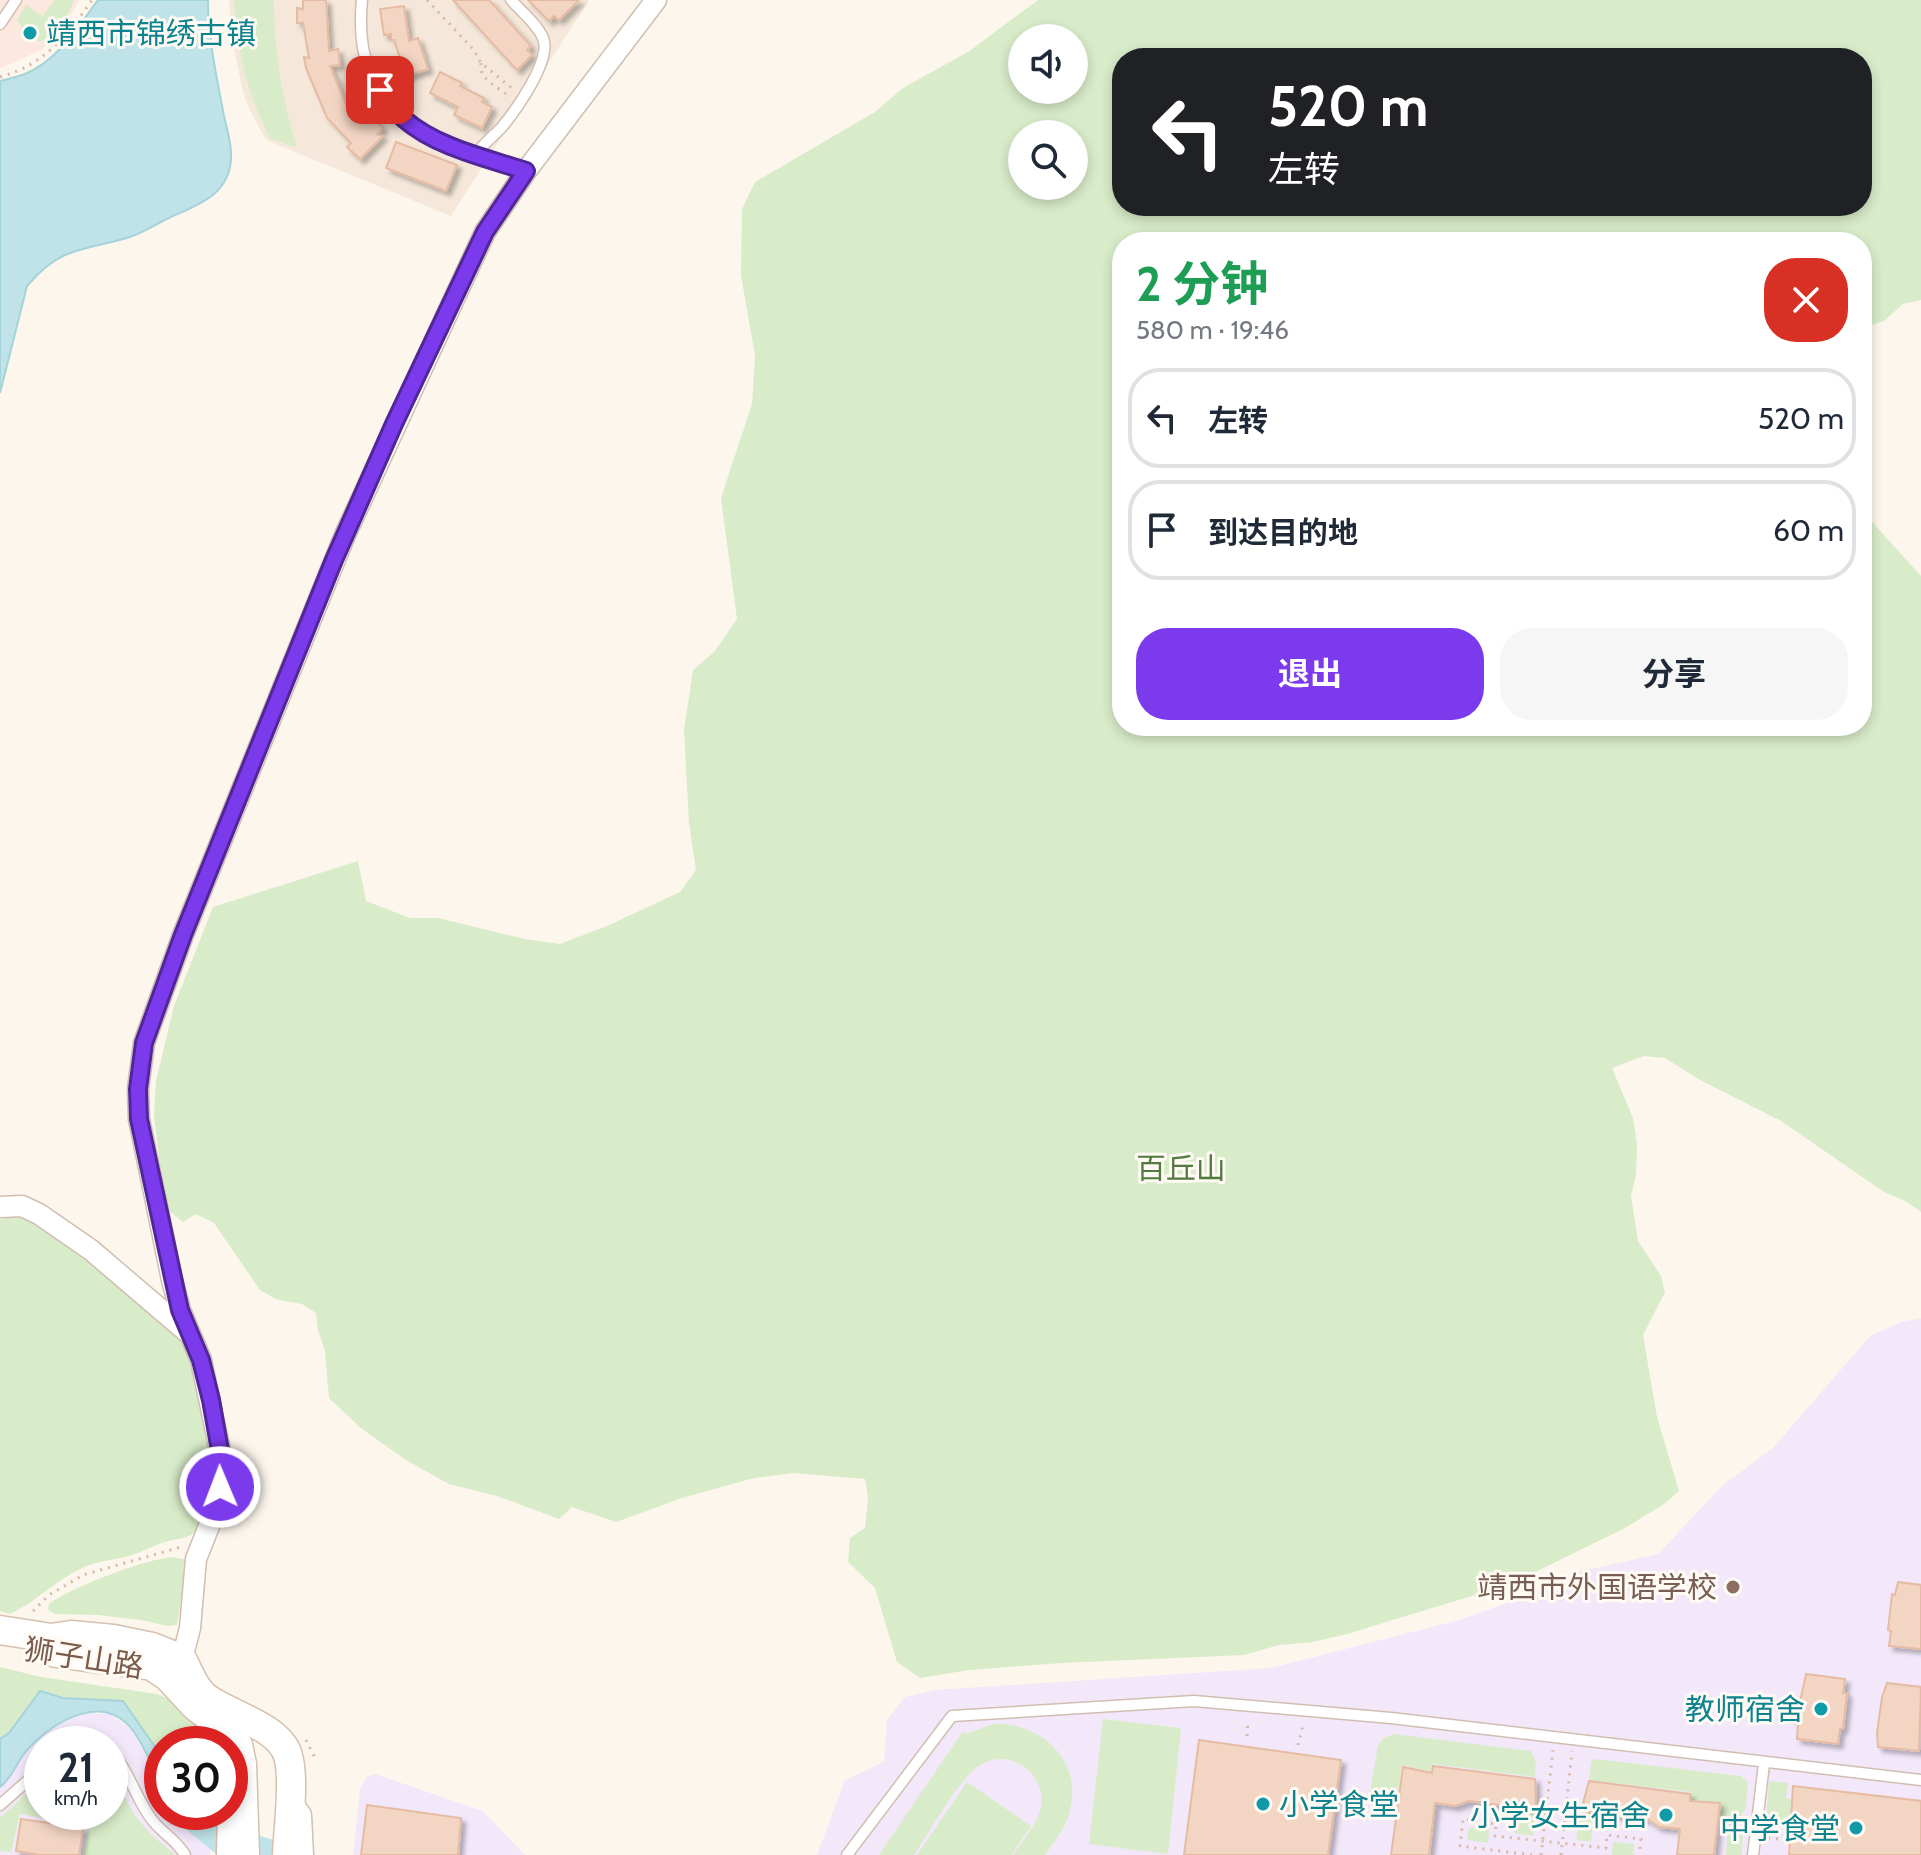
<!DOCTYPE html>
<html lang="zh">
<meta charset="utf-8">
<style>
:root{--surface:#fff;--page:#f6f6f7;--text:#1f2937;--muted:#747a83;--line:#e0e1e3;--accent:#7c3aed}
body{margin:0;font-family:Cabin,"Noto Sans SC",sans-serif;background:var(--page);color:var(--text);height:100vh;display:flex;flex-direction:column;font-size:30px;white-space:nowrap}
*{box-sizing:border-box;margin:0}
p{font-size:26px;color:var(--muted)}
.icon{flex:none;width:44px;height:44px;fill:none;stroke:currentColor;stroke-width:2;stroke-linecap:round;stroke-linejoin:round}
.map{position:relative;flex:1;overflow:hidden}
.drawer{position:absolute;left:1112px;top:232px;width:760px;height:504px;display:flex;flex-direction:column;background:var(--surface);border-radius:32px;box-shadow:0 4px 12px #0003}
.drawer>*{flex:none}
.top-card{position:absolute;left:1112px;top:48px;width:760px;height:168px;border-radius:32px;box-shadow:0 4px 12px #0003;background:#202124;color:#fff;overflow:hidden}
.tools{position:absolute;left:1008px;top:24px;display:grid;gap:16px}
.tools a{display:grid;place-items:center;width:80px;height:80px;border-radius:50%;background:var(--surface);box-shadow:0 4px 12px #0003;font-size:40px}
.speed{position:absolute;left:24px;top:1726px;display:flex;gap:16px;font-size:40px;font-weight:700;text-align:center}
.speed>*{display:grid;place-content:center;width:104px;height:104px;border-radius:50%;background:var(--surface);box-shadow:0 4px 12px #0003;line-height:1}
.speed small{font-size:20px;font-weight:400}
.speed .limit{border:12px solid #d22;background:#fff;color:#111}
.pin{position:absolute;display:grid;place-items:center;width:68px;height:68px;color:#fff;margin:-34px;border-radius:16px;box-shadow:0 4px 12px #0006}
.me{position:absolute;width:88px;margin:-44px;rotate:359deg;stroke-linejoin:round;filter:drop-shadow(0 0 6px #0008)}
.turn{display:flex;align-items:center;gap:28px;height:168px;padding:0 24px;font-size:36px}
.turn .icon{width:104px;height:104px;stroke-width:2.5}
.turn b{display:block;font-size:56px;line-height:68px}
.round{display:grid;place-items:center;flex:none;width:84px;height:84px;border-radius:32px;background:var(--page)}
.headline{display:flex;align-items:center;justify-content:space-between;height:136px;padding:0 24px}
h1{font-size:48px;font-weight:700;line-height:60px;color:#1e9e55}
.primary-button{display:flex;gap:16px;margin-top:auto;padding:16px 24px}
.primary-button a{flex:1;height:92px;border-radius:32px;background:var(--accent);color:#fff;font-size:32px;font-weight:700;line-height:92px;text-align:center}
.primary-button a+a{background:var(--page);color:var(--text)}
ul{padding:0;list-style:none}
li{display:flex;align-items:center;gap:24px;height:100px;margin:0 16px 12px;padding:0 8px;border:4px solid var(--line);border-radius:32px}
li div{flex:1}
li b{display:block;font-size:30px}
li em{font-style:normal}
.map>svg:first-child{display:block}
.residential{fill:#f5e8da}
.commercial{fill:#fde8e0}
.education{fill:#f3e8fa;fill-rule:evenodd}
.green{fill:#d8ecc9;fill-rule:evenodd}
.water{fill:#bfe3e8;stroke:#a5d3da;stroke-width:2}
.lines{fill:none;stroke-linecap:round;stroke-linejoin:round}
.river{stroke:#bfe3e8;stroke-width:32}
.building{fill:#f3d5c3;stroke:#e6bba3;stroke-width:2;filter:url(#shadow)}
.lane-casing{stroke:#d1beb0;stroke-width:13}
.street-casing{stroke:#d1beb0;stroke-width:23}
.secondary-casing{stroke:#d6c0b0;stroke-width:31}
.path{stroke:#d9b8a5;stroke-width:3;stroke-dasharray:2 6;stroke-linecap:butt}
.lane{stroke:#fff;stroke-width:10}
.street{stroke:#fff;stroke-width:20}
.secondary{stroke:#fff;stroke-width:28}
.route-casing{stroke:#51269a;stroke-width:20}
.route{stroke:#7c3aed;stroke-width:14}
.culture-dot{fill:#0f9aa8;stroke:#fffaf3;stroke-width:3}
.education-dot{fill:#8d6e63;stroke:#fffaf3;stroke-width:3}
.labels{text-anchor:middle;dominant-baseline:central;stroke-width:6;stroke-linejoin:round;paint-order:stroke}
.culture-label{font-size:30px;fill:#0d838f;stroke:#fffaf3;text-anchor:end}
.park-label{font-size:30px;fill:#537a41;stroke:#fffaf3}
.education-label{font-size:30px;fill:#785e54;stroke:#fffaf3;text-anchor:end}
.street-label{font-size:30px;fill:#7a5c4d;stroke:#fffaf3}
</style>
<div class="map">
<svg width="1921" height="1855" viewBox="0 0 1921 1855">
<defs>
<filter id="shadow"><feDropShadow dx="4.5" dy="4.5" stdDeviation="2" flood-color="#0004"/></filter>
</defs>
<rect width="100%" height="100%" fill="#fdf6ec"/>
<polygon class="residential" points="229,0 589,0 451,216 266,140 247,104 242,88 232,37"/>
<polygon class="commercial" points="0,0 79,0 64,27 42,50 0,68"/>
<g class="education">
<polygon points="1921,1318 1921,1855 817,1855 845,1780 884,1762 887,1720 905,1697 935,1690 1271,1668 1459,1620 1516,1600 1573,1573 1658,1554 1723,1485 1773,1448 1870,1336 1901,1322"/>
<path d="M 77,1713 L 110,1714 L 133,1731 L 162,1787 L 162,1812 L 180,1812 L 206,1833 L 210,1838 L 210,1855 L 0,1855 L 0,1787 L 7,1782 L 27,1749 L 42,1736 ZM 42,1744 L 110,1744 L 110,1812 L 42,1812 Z"/>
<polygon points="375,1774 483,1811 525,1855 353,1855 360,1789 367,1777"/>
</g>
<g class="green">
<path d="M 54,0 L 74,0 C 68,17 57,34 40,42 L 28,36 L 17,20 L 26,5 L 43,16 Z"/>
<path d="M 234,0 L 274,0 C 274,54 282,96 297,148 L 270,138 C 247,93 237,51 234,0 Z"/>
<path d="M 1038,0 L 1921,0 L 1921,300 L 1903,304 L 1884,321 L 1862,328 L 1862,242 L 1122,242 L 1122,726 L 1862,726 L 1862,504 L 1873,523 L 1921,576 L 1921,1212 L 1907,1202 L 1884,1192 L 1781,1121 L 1700,1080 L 1665,1058 L 1644,1056 L 1612,1068 L 1633,1118 L 1637,1144 L 1636,1175 L 1631,1196 L 1638,1241 L 1661,1276 L 1665,1292 L 1643,1335 L 1657,1417 L 1679,1491 L 1664,1504 L 1625,1528 L 1511,1584 L 1347,1634 L 1313,1642 L 1279,1645 L 1244,1655 L 1061,1663 L 969,1670 L 920,1678 L 897,1662 L 875,1588 L 848,1562 L 850,1538 L 865,1528 L 868,1499 L 865,1479 L 794,1473 L 754,1478 L 682,1498 L 616,1522 L 572,1507 L 559,1519 L 497,1496 L 449,1484 L 406,1460 L 362,1429 L 329,1398 L 325,1351 L 318,1330 L 316,1313 L 302,1304 L 278,1300 L 260,1290 L 214,1223 L 196,1214 L 183,1222 L 169,1211 L 162,1184 L 154,1115 L 156,1081 L 174,1006 L 213,907 L 358,861 L 366,901 L 410,918 L 438,918 L 525,939 L 560,944 L 607,926 L 680,892 L 696,870 L 689,823 L 684,730 L 693,670 L 715,651 L 737,619 L 721,498 L 752,404 L 755,356 L 741,275 L 742,209 L 755,182 L 875,112 L 903,88 L 968,52 ZM 1022,38 L 1074,38 L 1074,90 L 1022,90 ZM 1122,58 L 1862,58 L 1862,206 L 1122,206 ZM 1022,134 L 1074,134 L 1074,186 L 1022,186 Z"/>
<path d="M 12,1215 L 26,1216 L 107,1273 L 187,1347 C 207,1381 224,1499 197,1530 C 189,1539 179,1538 169,1541 C 156,1544 143,1552 129,1556 C 114,1560 97,1561 82,1568 C 56,1580 36,1602 10,1614 L 0,1611 L 0,1220 Z"/>
<path d="M 173,1557 L 187,1560 L 177,1625 L 168,1626 L 141,1620 L 98,1615 L 55,1614 L 48,1610 L 49,1604 C 72,1587 145,1559 173,1557 Z"/>
<path d="M 0,1667 L 41,1677 L 157,1694 L 178,1703 L 188,1712 L 207,1744 L 162,1744 L 162,1757 L 123,1701 L 35,1695 C 28,1712 15,1729 0,1739 Z"/>
<polygon points="1103,1719 1181,1728 1168,1854 1089,1844"/>
<path d="M 993,1724 C 1038,1721 1081,1758 1071,1806 C 1068,1825 1056,1839 1045,1855 L 1013,1855 C 1022,1841 1038,1824 1041,1807 C 1047,1773 1009,1747 980,1765 C 960,1777 929,1833 914,1855 L 879,1855 L 963,1731 L 966,1734 Z"/>
<polygon points="1394,1734 1531,1751 1536,1763 1535,1777 1433,1764 1431,1772 1402,1765 1397,1798 1370,1793 1378,1746 1383,1738"/>
<polygon points="1595,1759 1741,1776 1748,1783 1746,1808 1740,1817 1720,1815 1721,1802 1691,1800 1691,1792 1589,1780 1591,1762"/>
<path d="M 110,1767 C 122,1791 131,1815 151,1834 C 158,1842 168,1847 175,1855 L 83,1855 L 88,1826 L 20,1814 L 11,1852 L 0,1851 L 0,1818 L 42,1779 L 42,1812 L 110,1812 Z"/>
<polygon points="1769,1781 1788,1783 1786,1798 1791,1799 1790,1826 1766,1823"/>
<polygon points="967,1782 1031,1826 1011,1855 917,1855"/>
<polygon points="1516,1809 1536,1811 1533,1836 1514,1833"/>
<polygon points="1580,1813 1594,1815 1591,1842 1576,1840"/>
<polygon points="1728,1826 1743,1830 1742,1855 1726,1855"/>
<polygon points="1469,1827 1489,1830 1488,1843 1467,1840"/>
<polygon points="1613,1842 1634,1844 1633,1855 1612,1855"/>
</g>
<g class="water">
<path d="M 98,0 L 208,0 C 208,39 217,78 224,116 C 227,130 232,144 231,158 C 230,195 197,205 169,218 C 156,224 144,232 130,237 C 108,244 86,246 65,255 C 49,262 38,273 27,286 L 0,393 L 0,81 C 8,79 17,77 25,74 C 58,60 77,28 98,0 Z"/>
<path d="M 40,1691 L 63,1698 L 123,1701 L 162,1757 L 162,1787 C 153,1769 146,1749 134,1732 C 104,1691 56,1720 29,1748 C 17,1759 14,1777 0,1787 L 0,1739 L 9,1733 Z"/>
<polygon points="180,1812 198,1812 210,1824 210,1838"/>
</g>
<g class="lines">
<polyline class="river" points="190,1812 228,1843 268,1855"/>
</g>
<g class="building">
<polygon points="303,0 326,0 329,51 338,49 340,65 330,66 353,120 364,109 383,128 377,134 383,136 360,159 347,147 351,143 327,118 306,68 304,57 309,58 303,23 297,23 297,8 303,9"/>
<polygon points="453,0 489,0 531,46 527,50 532,55 517,70"/>
<polygon points="528,0 579,0 559,20 554,16 549,21"/>
<polygon points="404,6 409,41 418,38 428,69 406,76 394,40 391,40 391,34 384,35 380,9"/>
<polygon points="440,72 462,83 460,86 484,98 482,102 492,107 482,128 454,115 458,107 430,93"/>
<polygon points="396,142 457,165 446,191 386,168"/>
<polygon points="1898,1582 1921,1585 1921,1649 1889,1646 1891,1631 1888,1630 1892,1594 1895,1595"/>
<polygon points="1806,1674 1845,1679 1843,1693 1847,1693 1843,1729 1840,1729 1838,1744 1797,1739 1798,1725 1795,1724"/>
<polygon points="1887,1683 1921,1687 1919,1751 1878,1747 1877,1733 1882,1697"/>
<polygon points="1199,1740 1341,1760 1328,1855 1184,1855"/>
<polygon points="1433,1766 1535,1779 1536,1810 1469,1801 1455,1806 1435,1803 1429,1855 1391,1855 1403,1767 1432,1773"/>
<polygon points="1589,1781 1690,1794 1690,1801 1720,1803 1714,1855 1677,1855 1680,1829 1659,1827 1647,1819 1581,1811"/>
<polygon points="1793,1786 1921,1801 1921,1855 1789,1855"/>
<polygon points="367,1805 461,1818 458,1855 361,1855"/>
<polygon points="21,1819 83,1828 79,1855 40,1855 16,1851"/>
</g>
<g class="lines">
<defs>
<g id="lane">
<path d="M 362,0 C 350,117 435,140 526,171"/>
<polyline points="0,24 16,0"/>
<path d="M 476,155 C 483,143 493,137 502,127 C 516,110 552,60 543,38 C 537,24 521,11 511,0"/>
<polyline points="70,1744 87,1738 103,1744"/>
<path d="M 110,1750 C 128,1769 135,1796 150,1817 C 160,1832 176,1839 185,1855"/>
<polyline points="0,1805 42,1768"/>
<polyline points="847,1855 952,1716 1194,1701 1391,1718 1921,1780"/>
<polyline points="1753,1855 1764,1764"/>
</g>
<g id="street">
<polyline points="0,1207 22,1206 39,1214 91,1250 187,1332"/>
<polyline points="182,1659 190,1628 196,1559 215,1511 220,1487 221,1456 201,1360 180,1310 172,1280 139,1119 138,1089 144,1043 183,935 345,535 485,232 526,171 656,0"/>
<polyline points="294,1805 301,1815 303,1855"/>
<polyline points="227,1855 228,1812"/>
</g>
<g id="secondary">
<path d="M 0,1630 L 51,1638 L 71,1635 L 113,1639 L 152,1647 L 182,1659 C 189,1672 193,1686 204,1696 C 226,1714 280,1726 288,1756 C 295,1779 288,1829 287,1855"/>
<polyline points="56,1653 152,1666 167,1676 196,1707 230,1733 238,1745 242,1764 245,1855"/>
</g>
</defs>
<use href="#lane" class="lane-casing"/>
<use href="#street" class="street-casing"/>
<use href="#secondary" class="secondary-casing"/>
<g class="path">
<polyline points="427,0 474,50 481,63 513,89"/>
<path d="M 481,63 C 478,79 498,87 510,97"/>
<path d="M 0,77 C 44,65 67,36 92,0"/>
<polyline points="33,1611 49,1595 83,1575 181,1547"/>
<polyline points="1247,1736 1248,1720"/>
<polyline points="306,1740 314,1756 314,1762"/>
<polyline points="1298,1745 1303,1725"/>
<polyline points="1721,1823 1741,1825"/>
<polyline points="1768,1838 1788,1840"/>
<polyline points="1532,1855 1460,1846 1463,1819 1496,1824 1495,1836 1606,1848 1607,1835 1641,1839 1639,1855"/>
<polyline points="1541,1855 1553,1750"/>
<polyline points="1561,1855 1572,1751"/>
</g>
<use href="#lane" class="lane"/>
<use href="#street" class="street"/>
<use href="#secondary" class="secondary"/>
</g>
<g class="lines">
<defs>
<path id="route" d="M 220,1487 L 221,1456 L 211,1400 L 201,1360 L 180,1310 L 139,1119 L 138,1089 L 144,1043 L 183,935 L 334,560 L 394,424 L 485,232 L 526,171 C 486,158 436,147 404,119 C 395,111 387,100 380,90"/>
</defs>
<use href="#route" class="route-casing"/>
<use href="#route" class="route"/>
</g>
<g class="culture-dot">
<circle cx="30" cy="33" r="8"/>
<circle cx="1821" cy="1709" r="8"/>
<circle cx="1263" cy="1804" r="8"/>
<circle cx="1666" cy="1815" r="8"/>
<circle cx="1856" cy="1828" r="8"/>
</g>
<circle class="education-dot" cx="1733" cy="1587" r="8"/>
<g class="labels">
<g class="culture-label">
<text x="46" y="33" text-anchor="start">靖西市锦绣古镇</text>
<text x="1805" y="1709">教师宿舍</text>
<text x="1279" y="1804" text-anchor="start">小学食堂</text>
<text x="1650" y="1815">小学女生宿舍</text>
<text x="1840" y="1828">中学食堂</text>
</g>
<g class="park-label">
<text x="1181" y="1168">百丘山</text>
</g>
<g class="education-label">
<text x="1717" y="1587">靖西市外国语学校</text>
</g>
<g class="street-label">
<text transform="translate(84 1658) rotate(9)">狮子山路</text>
</g>
</g>
</svg>
<div class="tools">
<a><svg class="icon" aria-label="sound" viewBox="0 0 24 24"><path d="M4 9h4l5-4v14l-5-4H4zM17 9q2 3 0 6"/></svg></a>
<a><svg class="icon" aria-label="search" viewBox="0 0 24 24"><circle cx="10" cy="10" r="6"/><path d="M15 15l6 6"/></svg></a>
</div>
<div class="speed"><div>21<small>km/h</small></div><div class="limit">30</div></div>
<div class="pin" style="left:380px;top:90px;background:#d93025"><svg class="icon" aria-label="arrive" viewBox="0 0 24 24"><path d="M6 21V4h12l-3 4 3 4H6"/></svg></div>
<svg class="me" style="left:220px;top:1487px" viewBox="-20 -20 40 40"><circle r="17" fill="#7c3aed" stroke="#fff" stroke-width="3"/><path d="M0-11L8 9 0 5-8 9z" fill="#fff"/></svg>
<div class="top-card">
<div class="turn"><svg class="icon" aria-label="left" viewBox="0 0 24 24"><path d="M17 20v-9H6M10 6l-5 5 5 5"/></svg><div><b>520 m</b>左转</div></div>
</div>
<section class="drawer">
<div class="headline"><div><h1>2 分钟</h1><p>580 m · 19:46</p></div><a class="round" style="background:#d93025;color:#fff"><svg class="icon" aria-label="close" viewBox="0 0 24 24"><path d="M6 6l12 12M18 6L6 18"/></svg></a></div>
<ul>
<li><svg class="icon" aria-label="left" viewBox="0 0 24 24"><path d="M17 20v-9H6M10 6l-5 5 5 5"/></svg><div><b>左转</b></div><em>520 m</em></li>
<li><svg class="icon" aria-label="arrive" viewBox="0 0 24 24"><path d="M6 21V4h12l-3 4 3 4H6"/></svg><div><b>到达目的地</b></div><em>60 m</em></li>
</ul>
<div class="primary-button"><a>退出</a><a>分享</a></div>
</section>
</div>
